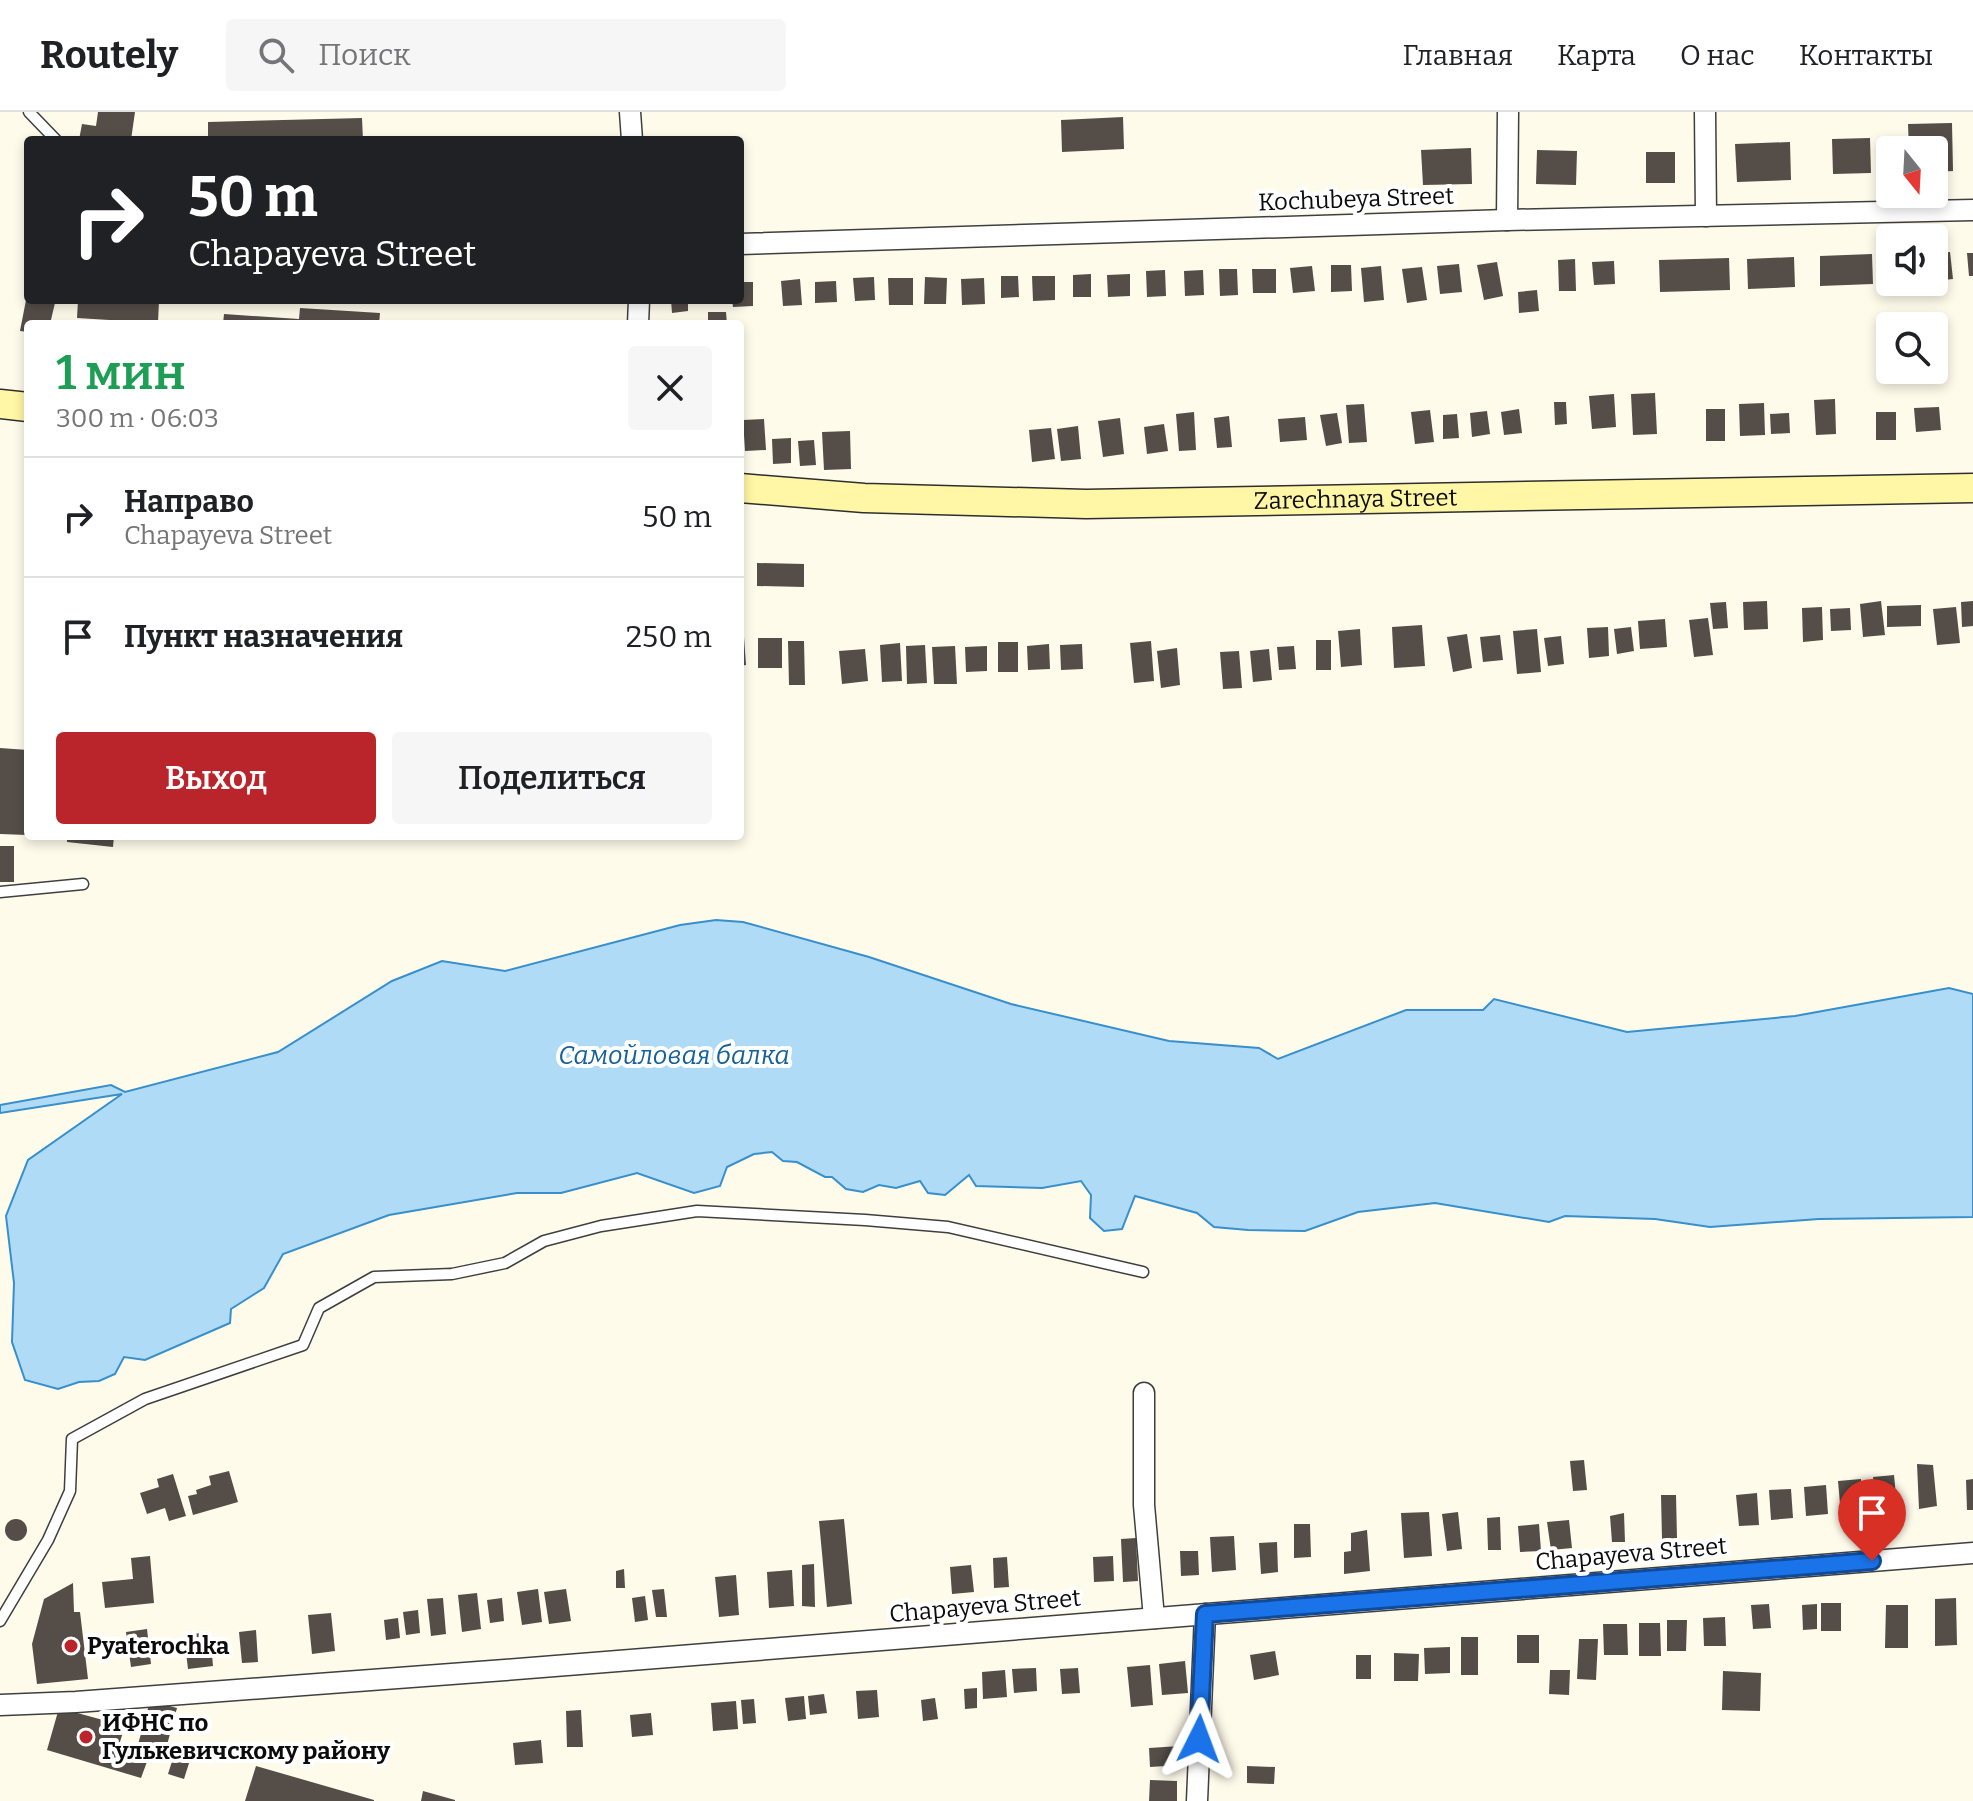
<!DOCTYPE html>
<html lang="ru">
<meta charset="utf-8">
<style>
:root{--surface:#fff;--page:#f6f6f6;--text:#202124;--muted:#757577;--line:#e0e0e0;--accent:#ba252b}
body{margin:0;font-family:Bitter,serif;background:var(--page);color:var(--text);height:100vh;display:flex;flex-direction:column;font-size:30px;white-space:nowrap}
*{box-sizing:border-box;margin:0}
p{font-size:26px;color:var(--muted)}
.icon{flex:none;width:44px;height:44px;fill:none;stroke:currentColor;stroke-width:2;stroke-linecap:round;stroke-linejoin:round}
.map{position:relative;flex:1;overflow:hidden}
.panel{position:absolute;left:24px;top:208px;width:720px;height:520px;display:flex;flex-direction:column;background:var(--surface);border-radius:8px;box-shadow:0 4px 12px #0003}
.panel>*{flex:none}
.hud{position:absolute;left:24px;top:24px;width:720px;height:168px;border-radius:8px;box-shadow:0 4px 12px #0003;background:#202124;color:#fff;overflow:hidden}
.needle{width:52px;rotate:162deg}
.buttons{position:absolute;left:1876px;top:24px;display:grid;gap:16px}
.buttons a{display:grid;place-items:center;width:72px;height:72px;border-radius:8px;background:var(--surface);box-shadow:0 4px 12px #0003;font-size:40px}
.pin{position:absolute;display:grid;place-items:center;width:68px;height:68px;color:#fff;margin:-82px -34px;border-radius:50% 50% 50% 0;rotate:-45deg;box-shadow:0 0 8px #0007}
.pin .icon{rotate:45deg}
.me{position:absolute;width:88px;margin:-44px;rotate:3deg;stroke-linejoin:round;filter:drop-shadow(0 0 6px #0008)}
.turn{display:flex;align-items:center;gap:28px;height:168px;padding:0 32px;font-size:36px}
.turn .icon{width:104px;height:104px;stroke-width:2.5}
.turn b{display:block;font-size:56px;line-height:68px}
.round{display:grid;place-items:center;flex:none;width:84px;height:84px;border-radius:8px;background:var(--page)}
.headline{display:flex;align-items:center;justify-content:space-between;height:136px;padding:0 32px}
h1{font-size:48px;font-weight:600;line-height:60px;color:#1e9e55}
.button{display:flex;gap:16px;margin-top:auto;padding:16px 32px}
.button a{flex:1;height:92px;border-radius:8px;background:var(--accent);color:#fff;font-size:32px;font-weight:600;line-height:92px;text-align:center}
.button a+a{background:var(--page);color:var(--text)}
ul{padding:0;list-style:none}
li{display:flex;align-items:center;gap:24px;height:120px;padding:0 32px;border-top:2px solid var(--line)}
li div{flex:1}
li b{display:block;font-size:30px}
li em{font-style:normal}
header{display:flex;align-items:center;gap:48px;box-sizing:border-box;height:112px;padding:0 40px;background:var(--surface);border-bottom:2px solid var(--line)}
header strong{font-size:38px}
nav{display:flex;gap:44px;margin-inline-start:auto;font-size:28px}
.search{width:560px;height:72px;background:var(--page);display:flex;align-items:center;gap:20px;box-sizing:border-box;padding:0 28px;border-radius:8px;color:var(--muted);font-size:30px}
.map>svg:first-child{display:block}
.water{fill:#b0dbf6;stroke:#378fcc;stroke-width:2}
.building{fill:#544d48}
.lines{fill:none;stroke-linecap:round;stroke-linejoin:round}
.service-casing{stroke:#3f3f3f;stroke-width:13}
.minor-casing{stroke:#3f3f3f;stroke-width:23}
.secondary-casing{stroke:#2e2e2e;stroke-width:31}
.service{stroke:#fff;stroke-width:10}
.minor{stroke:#fff;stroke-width:20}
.secondary{stroke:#fff6a6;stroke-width:28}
.route-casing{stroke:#114b97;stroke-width:20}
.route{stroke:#1a73e8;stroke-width:14}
.poi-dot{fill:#ba252b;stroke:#fff;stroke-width:3}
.labels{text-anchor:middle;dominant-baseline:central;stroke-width:8;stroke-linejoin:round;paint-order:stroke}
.street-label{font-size:24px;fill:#0c0c0c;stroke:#fff}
.poi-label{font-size:24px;font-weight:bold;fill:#0c0c0c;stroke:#fff;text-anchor:start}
.water-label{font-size:26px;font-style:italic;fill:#16619c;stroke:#fff}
</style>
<header>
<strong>Routely</strong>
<div class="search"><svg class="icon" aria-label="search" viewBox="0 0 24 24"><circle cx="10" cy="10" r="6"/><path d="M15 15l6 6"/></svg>Поиск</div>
<nav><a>Главная</a><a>Карта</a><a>О нас</a><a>Контакты</a></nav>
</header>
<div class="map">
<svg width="1973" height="1689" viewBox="0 0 1973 1689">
<rect width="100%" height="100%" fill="#fffbeb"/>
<polygon class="water" points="716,808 743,810 869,845 1011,892 1169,929 1259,936 1278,947 1406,898 1483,898 1494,887 1627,920 1795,904 1949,876 1973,882 1973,1105 1819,1107 1710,1115 1655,1107 1565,1104 1549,1110 1435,1091 1358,1100 1305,1119 1248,1118 1214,1115 1197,1101 1135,1084 1122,1117 1104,1119 1090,1106 1091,1083 1081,1069 1042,1076 976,1074 969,1063 945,1083 928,1081 920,1069 896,1076 879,1073 863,1080 846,1077 832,1065 825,1065 797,1050 783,1049 772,1040 754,1042 727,1055 720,1074 694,1081 637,1061 561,1081 517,1081 389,1103 283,1142 264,1176 231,1197 230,1211 145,1248 124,1245 115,1262 99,1269 79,1270 58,1277 25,1268 12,1230 14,1171 6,1104 28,1048 122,982 0,1001 0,993 111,973 125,980 278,940 392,869 442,849 505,859 680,813"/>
<g class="building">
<polygon points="98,0 135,0 131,28 79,28 82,12 96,14"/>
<polygon points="1123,5 1124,37 1062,40 1061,8"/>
<polygon points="362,6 363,28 208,28 208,10"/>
<polygon points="1952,11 1953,59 1934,60 1934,38 1909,38 1908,12"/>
<polygon points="1870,26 1871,61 1833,62 1832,27"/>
<polygon points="1790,30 1791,68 1737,70 1735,32"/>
<polygon points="1471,36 1472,72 1423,73 1421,38"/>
<polygon points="1537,38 1577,39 1576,73 1536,72"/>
<rect x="1646" y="40" width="29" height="31"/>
<polygon points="1950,140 1953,167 1934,169 1934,141"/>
<polygon points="1967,141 1973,141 1973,164 1969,164"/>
<polygon points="1872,142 1873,172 1820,174 1820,144"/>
<polygon points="1794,145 1795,175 1748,177 1747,147"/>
<polygon points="1729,146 1730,178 1660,180 1659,148"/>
<polygon points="1575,147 1576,179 1559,179 1558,148"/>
<polygon points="1614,149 1615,172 1594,173 1592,150"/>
<polygon points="1497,150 1503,184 1484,188 1477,153"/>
<polygon points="1459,152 1462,180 1440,182 1437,154"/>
<polygon points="1331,153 1351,153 1352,179 1331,180"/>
<polygon points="1312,154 1315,179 1293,181 1290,156"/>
<polygon points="1381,154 1384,188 1364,190 1361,156"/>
<polygon points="1422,155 1427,188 1407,191 1402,157"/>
<polygon points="1219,157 1237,157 1238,183 1220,184"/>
<polygon points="1252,157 1276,157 1276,181 1253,181"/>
<polygon points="1165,158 1166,184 1147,185 1146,159"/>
<polygon points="1203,158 1204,183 1185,184 1184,159"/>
<polygon points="1091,162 1091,185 1073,185 1073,163"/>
<polygon points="1130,162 1130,184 1108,185 1107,163"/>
<polygon points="1001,164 1018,164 1019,185 1001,186"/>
<polygon points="1032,164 1055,164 1055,188 1033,189"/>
<polygon points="874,165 875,188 855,189 853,166"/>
<polygon points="925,165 947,166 946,192 924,192"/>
<polygon points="888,166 913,166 913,193 889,193"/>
<polygon points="984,166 985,192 962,193 961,167"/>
<polygon points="800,167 802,193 783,194 781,169"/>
<polygon points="836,169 837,190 815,191 815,170"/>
<polygon points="740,170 753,170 753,194 733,195 732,188 740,188"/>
<polygon points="1537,178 1539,199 1519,201 1518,180"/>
<polygon points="26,188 55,191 50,212 28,212 28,220 20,219"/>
<polygon points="78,188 159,188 158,211 77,206"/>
<polygon points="671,188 688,188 688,199 672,201"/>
<polygon points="300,196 380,201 379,212 223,212 224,202 299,207"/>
<polygon points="708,200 726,200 727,212 708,212"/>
<polygon points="1655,281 1657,322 1633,323 1631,282"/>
<polygon points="1614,282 1616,315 1592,317 1589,284"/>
<polygon points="1835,287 1836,322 1816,323 1814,288"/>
<polygon points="1554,290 1566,290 1567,312 1555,313"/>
<polygon points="1764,291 1765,323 1740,324 1739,292"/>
<polygon points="1364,292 1367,330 1349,331 1346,293"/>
<polygon points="1939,295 1941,318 1916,320 1914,296"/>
<polygon points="1519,297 1522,321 1504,323 1501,300"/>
<rect x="1706" y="297" width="19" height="32"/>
<polygon points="1430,298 1434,330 1415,332 1411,300"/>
<polygon points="1487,299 1490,322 1472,325 1470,301"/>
<polygon points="1194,300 1196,338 1179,339 1176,302"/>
<rect x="1876" y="300" width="20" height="28"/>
<polygon points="1337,301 1342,331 1326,334 1320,303"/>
<polygon points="1789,301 1790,321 1771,322 1770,302"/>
<polygon points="1457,302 1459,326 1443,327 1443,303"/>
<polygon points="1229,304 1232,335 1217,336 1214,306"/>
<polygon points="1305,305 1307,328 1280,330 1278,307"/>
<polygon points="1120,306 1124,342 1103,345 1098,309"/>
<polygon points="764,307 766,338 745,339 743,308"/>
<polygon points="1164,312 1168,339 1147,342 1144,315"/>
<polygon points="1078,314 1081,347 1061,349 1057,317"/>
<polygon points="1051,316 1055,347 1032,350 1029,318"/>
<polygon points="850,319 851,357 824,358 822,320"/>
<polygon points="791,326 791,351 773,352 772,327"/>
<polygon points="814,328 816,353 800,354 798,329"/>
<polygon points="757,451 804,452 804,475 757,474"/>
<polygon points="1767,489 1768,517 1744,518 1743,490"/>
<polygon points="1881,489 1885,523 1863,525 1860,492"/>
<polygon points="1973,489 1973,514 1962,515 1961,490"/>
<polygon points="1726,490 1728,516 1713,517 1710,491"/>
<polygon points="1921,493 1921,514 1887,515 1887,494"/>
<polygon points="1822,495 1823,528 1803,530 1802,496"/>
<polygon points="1956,495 1960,531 1937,533 1933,497"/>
<polygon points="1850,496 1851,518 1831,519 1830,497"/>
<polygon points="1708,506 1713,543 1694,545 1689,508"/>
<polygon points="1665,507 1667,535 1640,537 1638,509"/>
<polygon points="1422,513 1425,554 1394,556 1392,515"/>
<polygon points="1608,515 1609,544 1589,546 1587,516"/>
<polygon points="1631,515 1634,539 1617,542 1614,517"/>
<polygon points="1360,517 1362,553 1341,555 1338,519"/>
<polygon points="1537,517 1541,560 1517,562 1513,519"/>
<polygon points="1467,522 1472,556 1453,560 1447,525"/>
<polygon points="1500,523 1503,548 1483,550 1480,525"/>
<polygon points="1561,524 1564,552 1548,554 1544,526"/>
<polygon points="740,525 744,525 746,553 740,554"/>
<rect x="758" y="526" width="24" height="30"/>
<rect x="1316" y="528" width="15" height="30"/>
<polygon points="788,529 804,529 805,573 789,573"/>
<polygon points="1151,529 1154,569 1134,571 1130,531"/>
<rect x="998" y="530" width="20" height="30"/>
<polygon points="900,531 902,569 882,570 880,533"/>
<polygon points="1049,532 1050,557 1028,558 1027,534"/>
<polygon points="1082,532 1083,557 1061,558 1060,533"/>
<polygon points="925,533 927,571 907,572 906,534"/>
<polygon points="955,534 957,572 934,572 932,535"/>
<polygon points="987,534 987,559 966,560 965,535"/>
<polygon points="1294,534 1296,557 1279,558 1277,535"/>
<polygon points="1177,536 1180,573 1161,576 1157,539"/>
<polygon points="865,537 868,569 842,572 839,539"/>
<polygon points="1269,537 1272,568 1253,570 1250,539"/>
<polygon points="1239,539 1242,576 1223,577 1220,540"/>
<polygon points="0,636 28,638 27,723 0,722"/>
<polygon points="67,724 114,724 113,735 67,730"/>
<rect x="0" y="734" width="14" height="36"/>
<polygon points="1584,1348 1587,1378 1573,1379 1570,1349"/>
<polygon points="1917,1352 1933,1353 1937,1394 1919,1397"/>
<polygon points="229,1359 238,1390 193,1403 188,1384 197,1382 196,1378 211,1373 209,1364"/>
<polygon points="173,1362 186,1404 169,1409 165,1396 147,1402 140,1381 159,1375 157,1367"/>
<polygon points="1894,1363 1897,1395 1876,1397 1873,1365"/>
<polygon points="1861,1367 1863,1401 1841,1403 1838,1369"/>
<polygon points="1973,1367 1973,1398 1967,1398 1966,1368"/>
<polygon points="1826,1373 1828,1402 1806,1404 1804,1375"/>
<polygon points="1791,1377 1793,1406 1771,1408 1769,1378"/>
<polygon points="1757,1381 1759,1413 1739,1414 1736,1383"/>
<polygon points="1661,1383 1676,1383 1677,1426 1662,1427"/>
<polygon points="1429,1400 1432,1444 1404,1446 1401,1401"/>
<polygon points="1458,1400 1462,1437 1447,1439 1442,1402"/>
<polygon points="1624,1401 1625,1430 1612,1430 1610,1404"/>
<polygon points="1500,1405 1501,1438 1488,1438 1487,1406"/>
<circle cx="16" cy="1418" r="11"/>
<polygon points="844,1407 852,1492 827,1495 819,1409"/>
<polygon points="1569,1408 1572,1436 1551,1438 1547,1410"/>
<polygon points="1294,1412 1310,1412 1311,1445 1294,1446"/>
<polygon points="1539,1412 1541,1439 1520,1440 1518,1414"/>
<polygon points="1367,1418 1370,1459 1344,1462 1344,1440 1351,1439 1351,1421"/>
<polygon points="1234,1424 1236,1458 1212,1460 1210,1425"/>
<polygon points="1136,1426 1138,1469 1123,1470 1121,1427"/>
<polygon points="1277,1430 1278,1460 1261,1462 1259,1431"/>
<polygon points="1180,1439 1198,1439 1199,1463 1181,1464"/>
<polygon points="150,1444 154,1491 105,1496 102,1470 133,1467 131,1446"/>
<polygon points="1113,1444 1114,1469 1094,1470 1093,1445"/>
<polygon points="1007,1445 1009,1475 994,1476 993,1446"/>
<polygon points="814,1452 815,1495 802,1494 802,1453"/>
<polygon points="971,1453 974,1480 952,1482 950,1455"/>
<polygon points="624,1457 625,1476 616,1476 616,1459"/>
<polygon points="792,1458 794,1494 769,1496 767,1460"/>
<polygon points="736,1463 739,1503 719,1505 715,1465"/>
<polygon points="73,1471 74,1500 80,1500 88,1567 37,1572 32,1532 44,1487"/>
<polygon points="538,1477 542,1510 522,1513 517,1480"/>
<polygon points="566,1477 571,1509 549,1512 544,1480"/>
<polygon points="664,1477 667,1505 656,1505 652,1478"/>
<polygon points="477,1481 481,1517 462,1520 458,1483"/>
<polygon points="645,1484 648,1508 635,1510 632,1486"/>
<polygon points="443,1486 446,1522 431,1524 427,1487"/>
<polygon points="502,1486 504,1509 490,1511 487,1488"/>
<polygon points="1956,1486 1957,1533 1935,1534 1935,1487"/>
<rect x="1821" y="1491" width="20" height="28"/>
<polygon points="1769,1492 1771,1516 1753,1517 1751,1493"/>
<polygon points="1817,1492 1817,1517 1803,1518 1802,1493"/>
<polygon points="1886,1493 1908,1493 1908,1536 1885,1536"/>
<polygon points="418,1498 420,1521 406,1523 403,1500"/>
<polygon points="331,1501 335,1539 312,1542 308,1503"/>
<polygon points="1725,1505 1726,1534 1704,1534 1703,1506"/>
<polygon points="398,1506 400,1526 386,1528 384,1508"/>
<polygon points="1667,1508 1687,1508 1686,1539 1667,1539"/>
<polygon points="1639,1511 1660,1511 1661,1544 1639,1544"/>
<polygon points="1603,1512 1627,1512 1628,1543 1604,1543"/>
<polygon points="147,1517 151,1552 131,1555 126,1520"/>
<polygon points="256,1518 258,1550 242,1551 239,1520"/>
<polygon points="210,1520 213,1554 188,1557 184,1523"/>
<rect x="1517" y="1523" width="22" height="28"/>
<rect x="1461" y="1525" width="17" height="38"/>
<polygon points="1579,1527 1598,1527 1596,1568 1577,1567"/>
<polygon points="1450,1535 1450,1561 1425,1562 1424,1536"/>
<polygon points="1275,1539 1279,1563 1254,1568 1250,1543"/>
<polygon points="1394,1541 1419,1542 1418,1569 1394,1569"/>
<rect x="1356" y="1543" width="15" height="24"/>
<polygon points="1185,1549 1188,1581 1162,1583 1159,1552"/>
<polygon points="1150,1553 1153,1593 1131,1595 1127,1555"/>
<polygon points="1036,1556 1037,1579 1014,1581 1012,1557"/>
<polygon points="1078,1556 1080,1581 1062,1582 1060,1557"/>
<polygon points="1005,1558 1007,1585 983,1587 982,1560"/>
<polygon points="1550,1558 1570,1558 1569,1583 1549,1582"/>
<polygon points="1723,1559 1761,1561 1760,1599 1722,1598"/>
<polygon points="977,1576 977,1596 965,1597 964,1577"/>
<polygon points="877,1578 879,1605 858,1607 856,1579"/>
<polygon points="824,1582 827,1601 810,1603 808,1584"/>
<polygon points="804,1584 806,1607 788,1609 785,1586"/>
<polygon points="935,1586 938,1607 923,1609 921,1588"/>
<polygon points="754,1587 756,1611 743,1612 741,1588"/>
<polygon points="150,1589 177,1596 164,1644 137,1636"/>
<polygon points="736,1589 738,1617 713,1619 711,1591"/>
<polygon points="59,1596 125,1614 118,1636 148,1647 141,1666 47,1638"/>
<polygon points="581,1598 583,1635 567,1635 566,1599"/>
<polygon points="651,1601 653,1623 632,1625 630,1603"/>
<polygon points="541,1628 543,1651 515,1653 513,1631"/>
<polygon points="1180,1634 1181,1653 1150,1655 1149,1636"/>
<polygon points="174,1643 190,1648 184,1667 168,1662"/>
<polygon points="256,1654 374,1688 374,1689 245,1689"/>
<polygon points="1247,1654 1275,1655 1274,1672 1247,1671"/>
<polygon points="1150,1668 1177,1669 1177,1689 1149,1689"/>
<polygon points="423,1679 455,1688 455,1689 421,1689"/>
</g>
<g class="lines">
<defs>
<g id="service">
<polyline points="29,0 56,28"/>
<polyline points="0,780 83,772"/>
<polyline points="0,1509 48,1428 70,1379 72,1327 145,1287 303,1233 319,1196 374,1165 452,1162 505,1151 544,1129 601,1114 697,1099 865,1108 948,1115 1143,1160"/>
</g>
<g id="minor">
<polyline points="630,0 632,28"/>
<polyline points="1705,0 1706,104"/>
<polyline points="1507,108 1508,0"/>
<polyline points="740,132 1507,108 1973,98"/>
<polyline points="638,212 639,188"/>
<polyline points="1144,1281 1144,1393 1154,1506"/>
<polyline points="0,1593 76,1590 505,1558 1973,1441"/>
<polyline points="1197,1689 1205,1502"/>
</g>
<g id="secondary">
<polyline points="0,292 28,295"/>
<path id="s1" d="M 740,376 L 864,386 L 1086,392 L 1973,376"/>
</g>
</defs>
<use href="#service" class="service-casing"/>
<use href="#minor" class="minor-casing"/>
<use href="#secondary" class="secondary-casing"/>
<use href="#service" class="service"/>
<use href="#minor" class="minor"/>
<use href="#secondary" class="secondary"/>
</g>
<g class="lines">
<defs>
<polyline id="route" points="1199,1627 1205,1502 1872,1449"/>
</defs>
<use href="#route" class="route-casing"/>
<use href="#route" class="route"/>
</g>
<g class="poi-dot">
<circle cx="71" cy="1534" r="8"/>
<circle cx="86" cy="1625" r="8"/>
</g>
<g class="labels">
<g class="street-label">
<text transform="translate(1356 87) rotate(-2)">Kochubeya Street</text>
<text stroke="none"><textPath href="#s1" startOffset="616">Zarechnaya Street</textPath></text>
<text transform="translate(1631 1442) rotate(-5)">Chapayeva Street</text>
<text transform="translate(985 1494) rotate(-5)">Chapayeva Street</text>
</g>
<g class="poi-label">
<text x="87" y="1534">Pyaterochka</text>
<text x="102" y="1611">ИФНС по<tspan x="102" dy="28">Гулькевичскому району</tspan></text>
</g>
<g class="water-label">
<text x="674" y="943">Самойловая балка</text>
</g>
</g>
</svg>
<div class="buttons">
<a><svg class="needle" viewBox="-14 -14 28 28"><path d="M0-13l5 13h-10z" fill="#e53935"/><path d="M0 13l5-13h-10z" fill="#757577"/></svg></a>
<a><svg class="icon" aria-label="sound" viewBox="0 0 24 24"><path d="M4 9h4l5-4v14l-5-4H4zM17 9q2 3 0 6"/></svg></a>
<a><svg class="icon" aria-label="search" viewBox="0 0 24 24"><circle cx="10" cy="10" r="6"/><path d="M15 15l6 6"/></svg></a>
</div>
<div class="pin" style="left:1872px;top:1449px;background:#d93025"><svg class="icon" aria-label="arrive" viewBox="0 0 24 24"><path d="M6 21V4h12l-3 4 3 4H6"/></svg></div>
<svg class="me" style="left:1199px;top:1627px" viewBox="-20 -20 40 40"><path d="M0-17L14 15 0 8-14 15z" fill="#1a73e8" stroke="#fff" stroke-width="4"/></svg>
<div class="hud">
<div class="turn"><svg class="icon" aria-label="right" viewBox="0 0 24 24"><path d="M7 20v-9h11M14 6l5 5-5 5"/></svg><div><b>50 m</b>Chapayeva Street</div></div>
</div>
<section class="panel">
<div class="headline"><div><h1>1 мин</h1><p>300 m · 06:03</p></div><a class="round"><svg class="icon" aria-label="close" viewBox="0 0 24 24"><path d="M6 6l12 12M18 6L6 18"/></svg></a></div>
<ul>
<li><svg class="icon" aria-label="right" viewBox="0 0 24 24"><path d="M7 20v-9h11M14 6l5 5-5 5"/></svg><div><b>Направо</b><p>Chapayeva Street</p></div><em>50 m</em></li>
<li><svg class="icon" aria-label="arrive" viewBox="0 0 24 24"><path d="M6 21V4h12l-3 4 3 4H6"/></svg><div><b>Пункт назначения</b></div><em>250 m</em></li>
</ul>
<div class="button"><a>Выход</a><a>Поделиться</a></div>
</section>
</div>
